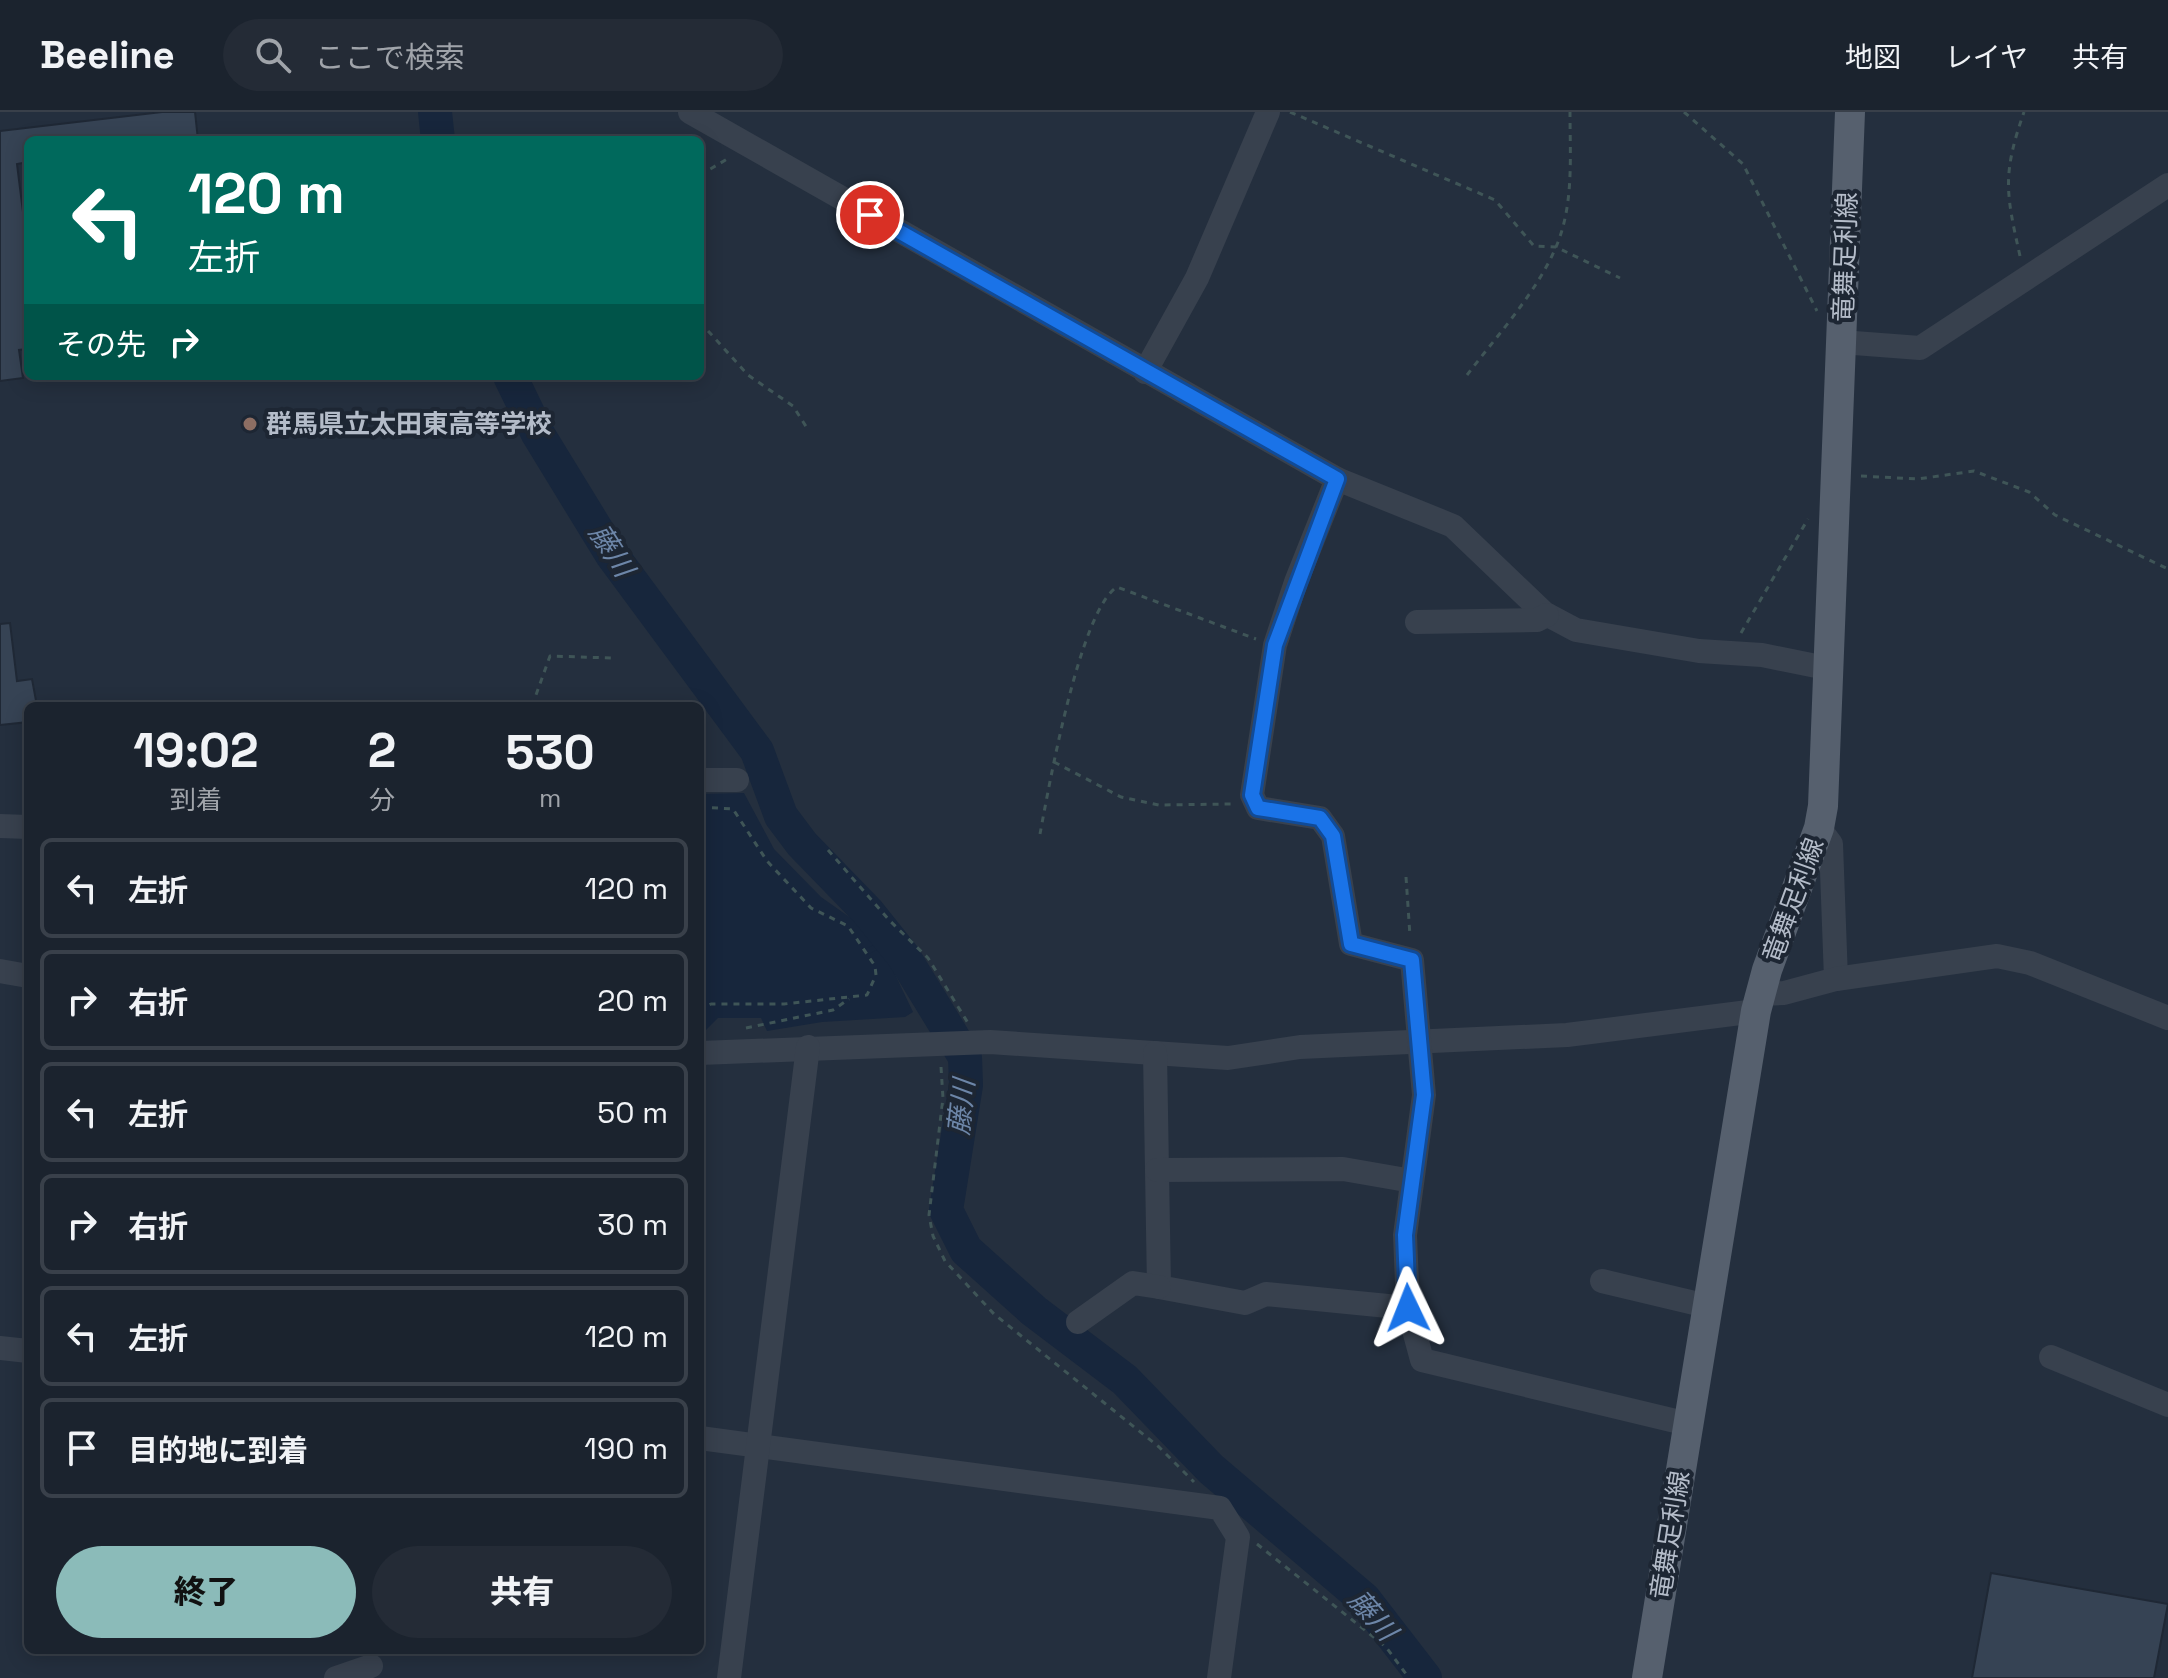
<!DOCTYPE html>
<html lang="ja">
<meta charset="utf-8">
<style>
:root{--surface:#1b232e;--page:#242b36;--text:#f1f3f6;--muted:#a0a4aa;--line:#39404a;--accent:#8bbbb9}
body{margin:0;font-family:"Space Grotesk","Noto Sans JP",sans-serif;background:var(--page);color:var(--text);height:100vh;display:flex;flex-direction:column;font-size:30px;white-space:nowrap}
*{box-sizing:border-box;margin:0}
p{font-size:26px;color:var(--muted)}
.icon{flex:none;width:44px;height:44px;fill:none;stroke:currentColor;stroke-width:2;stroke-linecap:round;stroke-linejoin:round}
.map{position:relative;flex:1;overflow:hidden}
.details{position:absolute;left:24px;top:590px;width:680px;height:952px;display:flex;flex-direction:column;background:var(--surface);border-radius:12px;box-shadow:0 4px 20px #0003,0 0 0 2px var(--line)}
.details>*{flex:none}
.banner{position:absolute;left:24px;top:24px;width:680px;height:244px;border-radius:12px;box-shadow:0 4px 20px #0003,0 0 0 2px var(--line);background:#00695c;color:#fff;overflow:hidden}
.pin{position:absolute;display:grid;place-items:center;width:68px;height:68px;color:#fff;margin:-34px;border:4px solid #fff;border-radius:50%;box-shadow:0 2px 8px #0007}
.me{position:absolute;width:88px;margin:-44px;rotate:358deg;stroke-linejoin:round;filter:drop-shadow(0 0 6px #0008)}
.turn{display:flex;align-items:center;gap:28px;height:168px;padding:0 32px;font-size:36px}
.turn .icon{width:104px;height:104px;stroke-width:2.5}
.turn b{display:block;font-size:56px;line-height:68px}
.then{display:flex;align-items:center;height:76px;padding:0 32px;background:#0003;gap:16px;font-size:30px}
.eta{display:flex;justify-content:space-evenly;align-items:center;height:136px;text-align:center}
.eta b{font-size:48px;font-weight:800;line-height:56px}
.cta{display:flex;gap:16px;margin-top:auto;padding:16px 32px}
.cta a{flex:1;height:92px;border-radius:48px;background:var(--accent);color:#111;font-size:32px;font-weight:800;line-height:92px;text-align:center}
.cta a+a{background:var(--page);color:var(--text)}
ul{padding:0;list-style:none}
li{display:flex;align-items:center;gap:24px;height:100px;margin:0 16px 12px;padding:0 16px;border:4px solid var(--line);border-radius:12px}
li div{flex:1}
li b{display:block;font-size:30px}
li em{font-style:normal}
header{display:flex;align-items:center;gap:48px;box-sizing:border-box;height:112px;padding:0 40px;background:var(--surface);border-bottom:2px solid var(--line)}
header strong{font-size:38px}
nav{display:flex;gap:44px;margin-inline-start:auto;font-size:28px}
.search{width:560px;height:72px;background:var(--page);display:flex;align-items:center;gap:20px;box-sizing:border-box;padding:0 28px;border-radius:44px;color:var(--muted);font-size:30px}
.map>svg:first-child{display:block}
.water{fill:#17263c}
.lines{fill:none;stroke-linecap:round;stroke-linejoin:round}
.stream{stroke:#17263c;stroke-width:6}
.river{stroke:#17263c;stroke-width:34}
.building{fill:#364354;stroke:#1f2835;stroke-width:2}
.path{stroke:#3f5557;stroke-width:3;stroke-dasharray:6 6;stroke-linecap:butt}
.minor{stroke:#38414e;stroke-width:24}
.major{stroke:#56606e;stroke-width:30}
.route-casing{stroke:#114b97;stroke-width:20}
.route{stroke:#1a73e8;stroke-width:14}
.education-dot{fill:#8d6e63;stroke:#1d2633;stroke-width:3}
.labels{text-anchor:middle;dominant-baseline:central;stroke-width:8;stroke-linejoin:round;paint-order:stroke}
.street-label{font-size:26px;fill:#b4bcc9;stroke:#1d2633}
.poi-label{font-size:26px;font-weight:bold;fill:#b4bcc9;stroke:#1d2633;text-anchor:start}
.water-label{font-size:28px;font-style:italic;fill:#6d86a8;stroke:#1d2633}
</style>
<header>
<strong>Beeline</strong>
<div class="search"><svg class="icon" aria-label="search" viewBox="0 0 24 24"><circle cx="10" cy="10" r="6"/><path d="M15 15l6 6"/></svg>ここで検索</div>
<nav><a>地図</a><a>レイヤ</a><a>共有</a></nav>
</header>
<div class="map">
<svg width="2168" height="1566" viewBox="0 0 2168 1566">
<rect width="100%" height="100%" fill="#242f3e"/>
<polygon class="water" points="744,681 774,737 821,785 855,809 892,856 913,900 905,905 822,910 767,919 761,906 718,906 700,924 700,682"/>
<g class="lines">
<g class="stream">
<polyline points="868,839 890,828"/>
<polyline points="927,898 939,897"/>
</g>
<g class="river">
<polyline points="435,0 438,28"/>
<polyline points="510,264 538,322 612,443 757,639 781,704 802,732 868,800 904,845 965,945 966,973 946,1098 966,1138 1034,1199 1125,1268 1211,1357 1364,1487 1425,1566"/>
</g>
</g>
<g class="building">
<polygon points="162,0 195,0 198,28 28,28 28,50 17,52 23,100 28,99 28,237 19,238 23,266 0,269 0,19"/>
<polygon points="10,511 17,569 32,567 37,594 28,594 28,610 0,613 0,512"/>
<polygon points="1991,1461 2168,1492 2154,1566 1972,1566"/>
</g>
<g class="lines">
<g class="path">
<polyline points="1290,0 1495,88 1534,134 1556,135 1620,166"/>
<polyline points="1684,0 1743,52 1817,199"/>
<polyline points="700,63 729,46"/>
<path d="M 2020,144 C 2006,81 2002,63 2024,0"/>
<polyline points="700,210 748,263 793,294 807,316"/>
<path d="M 1467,263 C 1496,225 1537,180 1556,135 C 1574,93 1570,45 1570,0"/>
<polyline points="1861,364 1918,367 1974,359 2029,380 2055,403 2168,457"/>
<polyline points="1741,521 1808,407"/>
<polyline points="532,594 550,544 612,546"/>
<polyline points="1054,650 1121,685 1159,693 1233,692"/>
<polyline points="700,695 733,697 767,749 811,796 848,814 875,854 876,863 867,883 784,892 711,892 700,897"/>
<path d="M 1040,722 C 1049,674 1080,498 1117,475 L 1256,527"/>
<polyline points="828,738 889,808 928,846 968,911"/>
<polyline points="1406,765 1410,824"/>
<polyline points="746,916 833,898 849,887"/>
<polyline points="941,955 943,986 929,1103 933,1124 945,1149 994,1202 1159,1335 1194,1370"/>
<polyline points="1257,1432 1386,1535 1409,1566"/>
</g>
<g class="minor">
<polyline points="690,0 1337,367 1453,414 1544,501 1576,518 1699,539 1762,543 1831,557"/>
<polyline points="1841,230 1920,236 2168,73"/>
<polyline points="1145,260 1197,166 1268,0"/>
<polyline points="1417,510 1537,508 1547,503"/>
<polyline points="700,668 737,668"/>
<polyline points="0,714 28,715"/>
<polyline points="1819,716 1831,732 1836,867"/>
<polyline points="0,859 28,864"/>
<polyline points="1761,882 1784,881 1836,867 1997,844 2030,851 2168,906"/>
<polyline points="700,941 990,930 1228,946 1300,935 1567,923 1756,899"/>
<polyline points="1155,941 1159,1175 1245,1191 1266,1182 1408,1196 1405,1123 1424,983 1412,848 1351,832 1333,724 1320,706 1258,696 1252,683 1275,533 1296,470 1337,367"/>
<polyline points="1157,1058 1343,1057 1412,1069"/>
<polyline points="1602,1169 1707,1194"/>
<polyline points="1408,1196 1422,1248 1688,1312"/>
<polyline points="1078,1210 1133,1171 1159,1175"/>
<polyline points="0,1236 28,1239"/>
<polyline points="2051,1245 2168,1293"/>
<polyline points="700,1326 1220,1396 1238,1425 1219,1566"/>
<polyline points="336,1566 371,1554"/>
<polyline points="729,1566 808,935"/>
</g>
<polyline class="major" points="1647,1566 1756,899 1767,858 1819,716 1823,694 1850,0"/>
</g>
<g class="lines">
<defs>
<polyline id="route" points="870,103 1337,367 1275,533 1252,683 1258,696 1320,706 1333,724 1351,832 1412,848 1424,983 1405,1123 1408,1196"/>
</defs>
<use href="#route" class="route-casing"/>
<use href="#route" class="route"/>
</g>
<circle class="education-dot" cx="250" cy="312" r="8"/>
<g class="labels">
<g class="street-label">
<text transform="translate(1845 145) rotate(-88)">竜舞足利線</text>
<text transform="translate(1793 788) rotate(-70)">竜舞足利線</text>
<text transform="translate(1670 1423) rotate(-81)">竜舞足利線</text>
</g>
<g class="poi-label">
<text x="266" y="312">群馬県立太田東高等学校</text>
</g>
<g class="water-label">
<text transform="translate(612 438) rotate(57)">藤川</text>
<text transform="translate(961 995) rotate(-84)">藤川</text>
<text transform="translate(1373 1503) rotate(49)">藤川</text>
</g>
</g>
</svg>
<div class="pin" style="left:870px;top:103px;background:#d93025"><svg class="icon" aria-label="arrive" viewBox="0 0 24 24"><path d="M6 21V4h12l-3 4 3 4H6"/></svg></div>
<svg class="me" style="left:1408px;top:1196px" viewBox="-20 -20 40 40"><path d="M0-17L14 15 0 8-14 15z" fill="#1a73e8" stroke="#fff" stroke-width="4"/></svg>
<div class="banner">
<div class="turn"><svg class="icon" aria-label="left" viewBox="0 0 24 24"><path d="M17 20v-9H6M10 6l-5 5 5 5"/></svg><div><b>120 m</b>左折</div></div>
<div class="then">その先<svg class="icon" aria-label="right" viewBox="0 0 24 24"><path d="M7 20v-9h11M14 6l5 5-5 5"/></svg></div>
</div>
<section class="details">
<div class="eta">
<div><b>19:02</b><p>到着</p></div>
<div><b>2</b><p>分</p></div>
<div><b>530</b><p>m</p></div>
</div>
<ul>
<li><svg class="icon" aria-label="left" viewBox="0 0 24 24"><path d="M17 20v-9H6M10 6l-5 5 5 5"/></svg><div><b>左折</b></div><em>120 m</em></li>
<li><svg class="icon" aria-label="right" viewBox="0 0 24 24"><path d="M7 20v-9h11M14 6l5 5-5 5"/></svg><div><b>右折</b></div><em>20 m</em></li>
<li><svg class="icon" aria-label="left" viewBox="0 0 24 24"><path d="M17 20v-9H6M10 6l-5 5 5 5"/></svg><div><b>左折</b></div><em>50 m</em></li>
<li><svg class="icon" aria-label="right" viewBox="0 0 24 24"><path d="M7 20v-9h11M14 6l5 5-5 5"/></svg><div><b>右折</b></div><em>30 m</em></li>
<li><svg class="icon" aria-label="left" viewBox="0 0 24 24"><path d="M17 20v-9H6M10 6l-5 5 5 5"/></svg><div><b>左折</b></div><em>120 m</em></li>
<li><svg class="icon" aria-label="arrive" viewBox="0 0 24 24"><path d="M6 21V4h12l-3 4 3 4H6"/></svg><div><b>目的地に到着</b></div><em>190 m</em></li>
</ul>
<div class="cta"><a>終了</a><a>共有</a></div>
</section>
</div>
